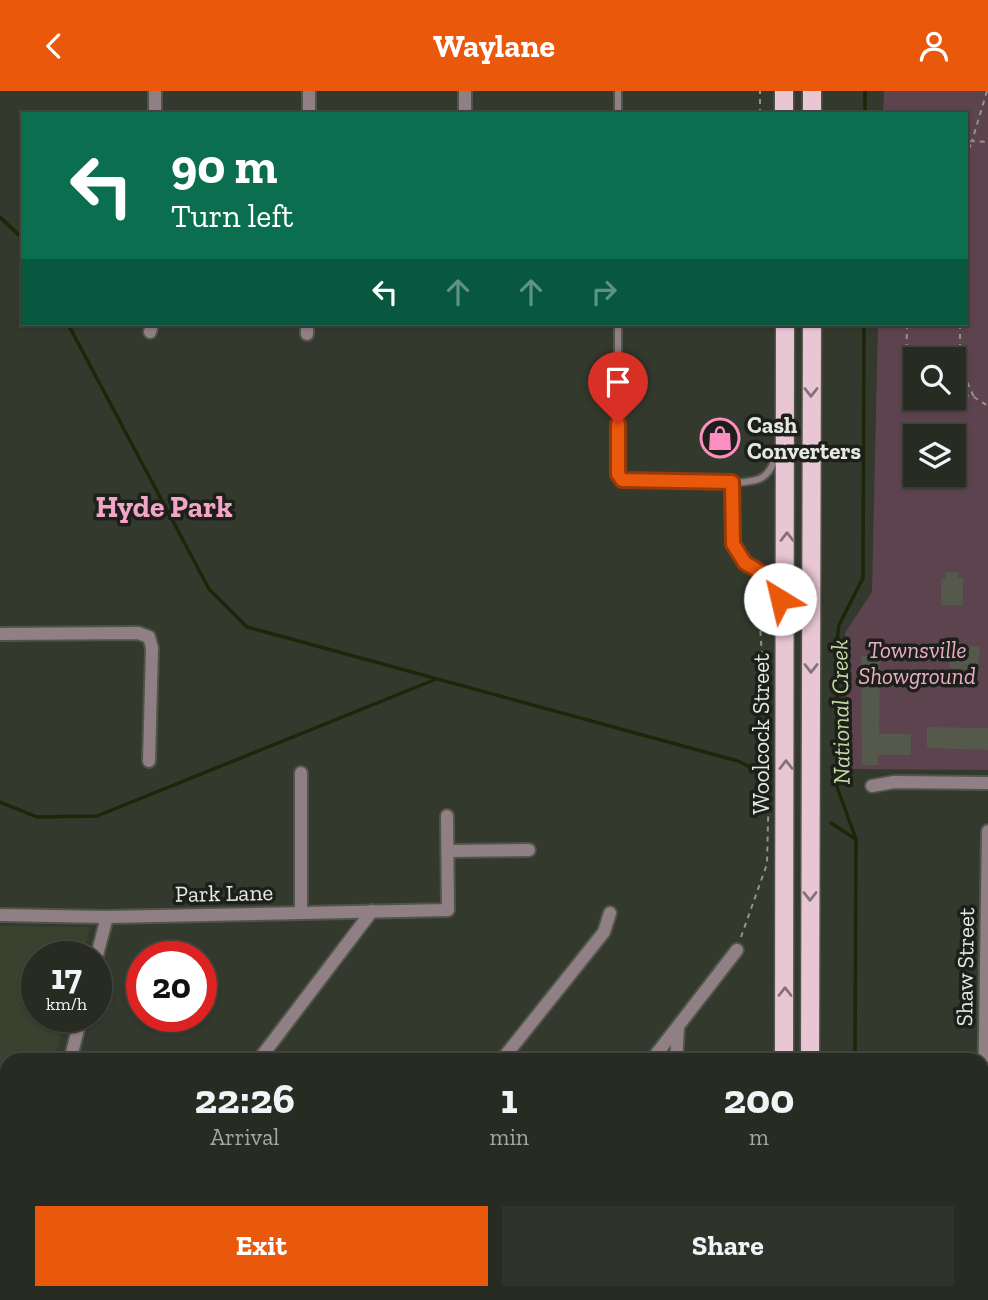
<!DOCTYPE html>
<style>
:root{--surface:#272b22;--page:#2f332a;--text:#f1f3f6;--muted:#a4a7a5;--line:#434740;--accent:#ea580c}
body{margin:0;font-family:"Zilla Slab",serif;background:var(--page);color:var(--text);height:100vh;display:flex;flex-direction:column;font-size:26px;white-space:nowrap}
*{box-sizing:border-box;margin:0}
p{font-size:23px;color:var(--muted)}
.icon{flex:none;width:38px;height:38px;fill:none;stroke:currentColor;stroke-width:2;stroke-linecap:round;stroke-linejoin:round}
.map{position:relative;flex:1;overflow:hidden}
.sheet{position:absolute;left:0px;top:962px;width:989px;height:247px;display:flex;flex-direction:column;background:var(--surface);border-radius:21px 21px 0 0;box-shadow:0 2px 5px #0004,0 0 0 2px var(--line)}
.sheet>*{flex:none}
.banner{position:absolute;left:21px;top:21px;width:947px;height:214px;border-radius:0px;box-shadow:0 2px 5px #0004,0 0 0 2px var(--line);background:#0b6e4f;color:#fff;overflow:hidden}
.controls{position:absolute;left:903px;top:256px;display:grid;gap:14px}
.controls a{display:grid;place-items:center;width:63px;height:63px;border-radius:0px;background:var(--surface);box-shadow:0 2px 5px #0004,0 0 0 2px var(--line);font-size:35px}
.speed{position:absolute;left:21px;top:850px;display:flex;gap:14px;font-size:35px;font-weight:700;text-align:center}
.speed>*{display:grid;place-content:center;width:91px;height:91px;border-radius:50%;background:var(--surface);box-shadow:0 2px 5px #0004,0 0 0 2px var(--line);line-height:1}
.speed small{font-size:18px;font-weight:400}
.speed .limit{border:10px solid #d22;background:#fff;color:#111}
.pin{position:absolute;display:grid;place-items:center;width:60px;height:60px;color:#fff;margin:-72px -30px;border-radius:50% 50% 50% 0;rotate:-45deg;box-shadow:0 0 7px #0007}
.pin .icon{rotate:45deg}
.me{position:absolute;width:77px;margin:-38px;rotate:324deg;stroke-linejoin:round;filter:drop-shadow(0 0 5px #0008)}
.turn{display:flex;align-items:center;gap:24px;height:147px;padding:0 35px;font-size:32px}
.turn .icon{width:91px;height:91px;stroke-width:2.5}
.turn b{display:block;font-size:49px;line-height:60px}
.lanes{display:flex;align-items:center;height:66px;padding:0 35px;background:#0003;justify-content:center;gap:35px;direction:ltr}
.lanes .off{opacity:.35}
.eta{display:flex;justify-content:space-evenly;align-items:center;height:119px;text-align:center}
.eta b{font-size:42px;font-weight:800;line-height:49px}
.primary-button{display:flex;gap:14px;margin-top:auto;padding:14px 35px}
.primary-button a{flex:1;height:80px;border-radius:0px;background:var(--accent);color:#fff;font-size:28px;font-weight:800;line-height:80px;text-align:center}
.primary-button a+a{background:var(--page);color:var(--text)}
header{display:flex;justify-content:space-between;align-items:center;height:91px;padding:0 35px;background:var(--accent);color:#fff;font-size:32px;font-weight:800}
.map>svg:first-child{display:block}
.built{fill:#3a412e}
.green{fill:#5d434e;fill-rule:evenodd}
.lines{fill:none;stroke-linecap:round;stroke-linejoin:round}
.stream{stroke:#1c2608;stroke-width:3.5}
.building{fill:#54594c}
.lane-casing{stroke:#50554a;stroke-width:10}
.street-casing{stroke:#50554a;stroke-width:16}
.primary-casing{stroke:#50554a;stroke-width:21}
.path{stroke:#90948a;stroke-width:2;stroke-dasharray:5 5;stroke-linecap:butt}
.lane{stroke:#907f85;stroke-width:6}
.street{stroke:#907f85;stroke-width:12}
.primary{stroke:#e9c6d4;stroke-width:18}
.oneway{stroke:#837277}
.route-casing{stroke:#983908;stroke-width:18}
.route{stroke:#ea580c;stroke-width:12}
.labels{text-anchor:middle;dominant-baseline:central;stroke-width:7;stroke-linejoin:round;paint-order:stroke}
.poi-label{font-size:23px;font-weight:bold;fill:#e6e9e1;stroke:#1d1f1a;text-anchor:start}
.park-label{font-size:23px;font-style:italic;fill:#ecadc7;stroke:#1d1f1a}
.street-label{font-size:23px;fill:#e6e9e1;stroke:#1d1f1a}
.water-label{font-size:24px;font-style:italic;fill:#c3daa1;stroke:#1d1f1a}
.district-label{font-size:30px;font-weight:bold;fill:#f3a5c6;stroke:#1d1f1a}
</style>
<header><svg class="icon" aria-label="back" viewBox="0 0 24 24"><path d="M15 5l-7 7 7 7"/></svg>Waylane<svg class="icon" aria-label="person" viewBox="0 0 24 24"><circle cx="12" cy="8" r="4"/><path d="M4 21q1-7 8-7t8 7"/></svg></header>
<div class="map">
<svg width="988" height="1209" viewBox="0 0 988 1209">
<rect width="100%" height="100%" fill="#34392d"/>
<g class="built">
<polygon points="0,835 90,836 82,866 37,866 37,926 66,926 54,969 7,970 7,1111 0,1109"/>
<polygon points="486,1202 756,1202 756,1209 481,1209"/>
</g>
<path class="green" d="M 884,0 L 988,0 L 988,679 L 847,678 L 845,542 L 872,501 L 878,233 L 966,233 L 966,23 L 883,23 ZM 915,268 L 954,268 L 954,306 L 915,306 ZM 915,345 L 954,345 L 954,383 L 915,383 Z"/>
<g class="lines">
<g class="stream">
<polyline points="865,23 865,0"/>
<polyline points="0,126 23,148"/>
<polyline points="68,233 209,498 247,536 738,670 766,684"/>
<polyline points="0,711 37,726 97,725 434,589"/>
<polyline points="831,732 854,747"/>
<polyline points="855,970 856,748 837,696 837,549 839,534 863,487 864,233"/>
<polyline points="854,1209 854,1202"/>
</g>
</g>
<g class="building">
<polygon points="946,481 958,481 958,487 963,487 963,514 941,514 941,488 946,488"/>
<polygon points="950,554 980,556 978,579 949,577"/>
<polygon points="861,565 880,565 879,643 911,643 911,664 878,664 878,674 862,674"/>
<polygon points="927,636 988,637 988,659 927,657"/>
</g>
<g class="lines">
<defs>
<g id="lane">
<polyline points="618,23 618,0"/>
<path d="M 618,233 L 618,383 L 622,389 C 641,394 743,395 759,388 C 772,383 775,367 779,356"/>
<polyline points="732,391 733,453 745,472 764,483 779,507"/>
</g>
<g id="street">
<polyline points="155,0 155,23"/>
<polyline points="309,23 309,0"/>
<polyline points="465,23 465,0"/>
<polyline points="150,241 152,233"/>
<polyline points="307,243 307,233"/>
<polyline points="0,543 138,542 149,546 152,557 149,670"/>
<polyline points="872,695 894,691 988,692"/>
<polyline points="448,760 529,759"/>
<polyline points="301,822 301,682"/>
<polyline points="0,824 107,826 448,819 447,725"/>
<polyline points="96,868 107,826"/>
<polyline points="70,970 81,926"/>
<polyline points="258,970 372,820"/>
<polyline points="501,970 604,841 610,822"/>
<polyline points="651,970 737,859"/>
<polyline points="676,970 678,937"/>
<polyline points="984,1013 988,740"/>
<polyline points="982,1181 988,1181"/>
<polyline points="615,1202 623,1209"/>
<polyline points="4,1209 7,1199"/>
<polyline points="311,1209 316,1202"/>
<polyline points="461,1209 467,1202"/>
<polyline points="676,1209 676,1202"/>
</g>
<g id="primary">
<polyline points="784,23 784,0"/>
<polyline points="812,23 812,0"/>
<polyline points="784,970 785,233"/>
<polyline points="810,970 812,233"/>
<polyline points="785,1202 785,1209"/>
<polyline points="808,1209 808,1202"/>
</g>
</defs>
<use href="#lane" class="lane-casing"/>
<use href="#street" class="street-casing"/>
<use href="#primary" class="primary-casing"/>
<g class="path">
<polyline points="987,0 972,50 988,51"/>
<polyline points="760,23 760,0"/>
<polyline points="966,51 972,50 966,67"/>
<polyline points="907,233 906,292 915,294"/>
<polyline points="960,233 960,275 974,306"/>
<polyline points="954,302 974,306 988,315"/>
<polyline points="757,490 769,669"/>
<polyline points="741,846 767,773 769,689"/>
</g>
<use href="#lane" class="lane"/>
<use href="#street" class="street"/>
<use href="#primary" class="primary"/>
</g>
<defs><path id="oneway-chevron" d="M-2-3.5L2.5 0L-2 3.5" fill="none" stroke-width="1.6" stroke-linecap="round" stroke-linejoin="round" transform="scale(1.75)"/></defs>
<g class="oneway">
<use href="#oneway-chevron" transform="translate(811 301) rotate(90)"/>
<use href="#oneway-chevron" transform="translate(787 446) rotate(-90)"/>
<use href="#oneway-chevron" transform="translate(811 577) rotate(90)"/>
<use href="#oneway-chevron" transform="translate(786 674) rotate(-90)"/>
<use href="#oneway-chevron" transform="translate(810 805) rotate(90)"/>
<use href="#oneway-chevron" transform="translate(785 901) rotate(-90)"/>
</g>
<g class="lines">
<defs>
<polyline id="route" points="618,333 618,383 622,389 732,391 733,453 745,472 764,483 780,508"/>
</defs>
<use href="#route" class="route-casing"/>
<use href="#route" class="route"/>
</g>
<defs>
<symbol id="shop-ring" viewBox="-11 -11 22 22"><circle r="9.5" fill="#1d1f1a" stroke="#fd8ec0" stroke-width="1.5"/><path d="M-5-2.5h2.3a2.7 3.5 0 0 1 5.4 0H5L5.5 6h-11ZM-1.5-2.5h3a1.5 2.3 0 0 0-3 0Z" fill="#fd8ec0"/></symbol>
</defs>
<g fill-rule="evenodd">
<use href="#shop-ring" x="698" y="325" width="44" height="44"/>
</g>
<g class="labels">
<g class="poi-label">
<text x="747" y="334">Cash<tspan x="747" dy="26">Converters</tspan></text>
</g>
<g class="park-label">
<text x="917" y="559">Townsville<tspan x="917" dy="26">Showground</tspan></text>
</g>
<g class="street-label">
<text transform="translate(761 643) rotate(-90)">Woolcock Street</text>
<text transform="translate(224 802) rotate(-1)">Park Lane</text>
<text transform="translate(965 876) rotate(-89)">Shaw Street</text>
</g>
<g class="water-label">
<text transform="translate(840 621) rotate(-91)">National Creek</text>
</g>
<g class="district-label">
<text x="164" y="416">Hyde Park</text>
</g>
</g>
</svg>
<div class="controls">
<a><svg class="icon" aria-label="search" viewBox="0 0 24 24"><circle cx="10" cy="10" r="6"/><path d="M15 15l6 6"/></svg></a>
<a><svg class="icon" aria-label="layers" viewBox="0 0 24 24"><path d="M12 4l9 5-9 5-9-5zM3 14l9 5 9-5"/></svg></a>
</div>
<div class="speed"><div>17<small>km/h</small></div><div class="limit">20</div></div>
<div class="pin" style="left:618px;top:333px;background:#d93025"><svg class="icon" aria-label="arrive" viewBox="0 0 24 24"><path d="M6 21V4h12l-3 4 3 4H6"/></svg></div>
<svg class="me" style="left:780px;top:508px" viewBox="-20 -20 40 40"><circle r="19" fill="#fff"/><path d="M0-13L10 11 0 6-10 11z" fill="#ea580c"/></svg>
<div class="banner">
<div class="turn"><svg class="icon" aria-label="left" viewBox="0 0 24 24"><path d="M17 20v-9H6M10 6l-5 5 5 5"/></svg><div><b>90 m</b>Turn left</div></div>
<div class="lanes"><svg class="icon" aria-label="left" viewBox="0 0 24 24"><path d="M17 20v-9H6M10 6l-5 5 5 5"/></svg><svg class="icon off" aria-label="ahead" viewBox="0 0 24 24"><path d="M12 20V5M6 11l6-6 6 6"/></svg><svg class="icon off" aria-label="ahead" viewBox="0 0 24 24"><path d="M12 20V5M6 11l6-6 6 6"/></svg><svg class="icon off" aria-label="right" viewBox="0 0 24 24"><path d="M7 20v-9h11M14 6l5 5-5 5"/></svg></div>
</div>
<section class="sheet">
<div class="eta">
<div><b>22:26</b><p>Arrival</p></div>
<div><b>1</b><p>min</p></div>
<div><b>200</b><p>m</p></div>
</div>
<div class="primary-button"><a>Exit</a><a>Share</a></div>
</section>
</div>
